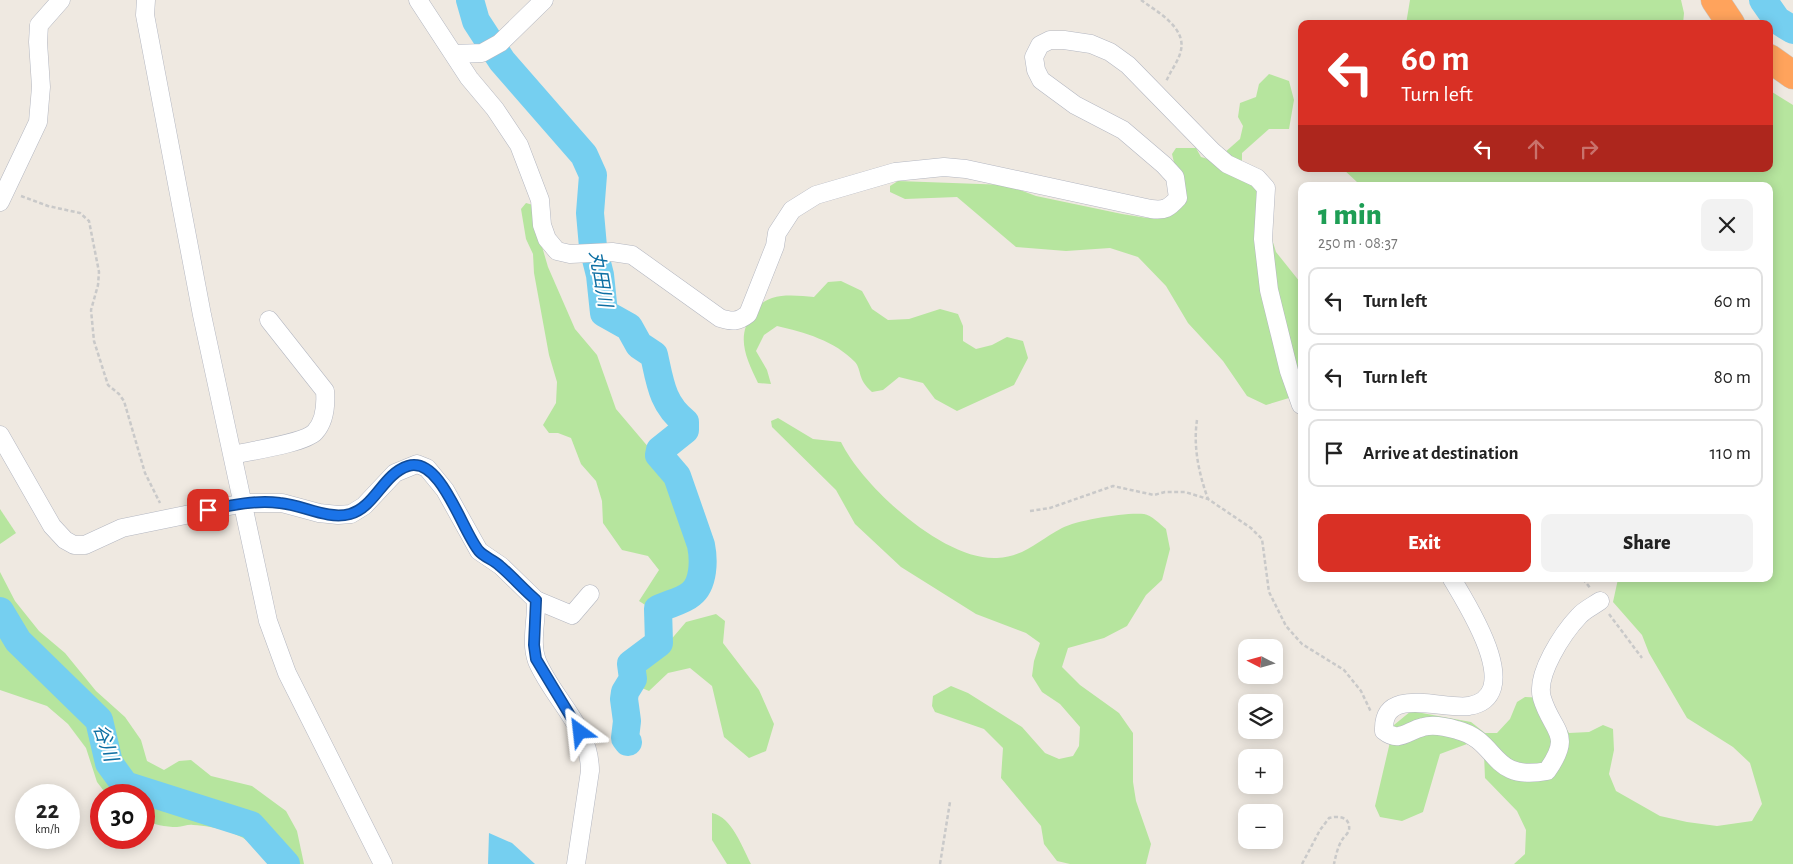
<!DOCTYPE html>
<meta charset="utf-8">
<style>
:root{--surface:#fff;--page:#f2f2f2;--text:#222;--muted:#767676;--line:#e0e0e0;--accent:#d93025}
body{margin:0;font-family:"Alegreya Sans","Noto Sans JP",sans-serif;background:var(--page);color:var(--text);height:100vh;display:flex;flex-direction:column;font-size:19px;white-space:nowrap}
*{box-sizing:border-box;margin:0}
p{font-size:16px;color:var(--muted)}
.icon{flex:none;width:28px;height:28px;fill:none;stroke:currentColor;stroke-width:2;stroke-linecap:round;stroke-linejoin:round}
.map{position:relative;flex:1;overflow:hidden}
.sheet{position:absolute;left:1298px;top:182px;width:475px;height:400px;display:flex;flex-direction:column;background:var(--surface);border-radius:10px;box-shadow:0 2px 12px #0003}
.sheet>*{flex:none}
.banner{position:absolute;left:1298px;top:20px;width:475px;height:152px;border-radius:10px;box-shadow:0 2px 12px #0003;background:#d93025;color:#fff;overflow:hidden}
.needle{width:32px;rotate:276deg}
.controls{position:absolute;left:1238px;top:639px;display:grid;gap:10px}
.controls a{display:grid;place-items:center;width:45px;height:45px;border-radius:10px;background:var(--surface);box-shadow:0 2px 12px #0003;font-size:25px}
.speed{position:absolute;left:15px;top:784px;display:flex;gap:10px;font-size:25px;font-weight:700;text-align:center}
.speed>*{display:grid;place-content:center;width:65px;height:65px;border-radius:50%;background:var(--surface);box-shadow:0 2px 12px #0003;line-height:1}
.speed small{font-size:12px;font-weight:400}
.speed .limit{border:8px solid #d22;background:#fff;color:#111}
.pin{position:absolute;display:grid;place-items:center;width:42px;height:42px;color:#fff;margin:-21px;border-radius:10px;box-shadow:0 2px 8px #0006}
.me{position:absolute;width:55px;margin:-28px;rotate:330deg;stroke-linejoin:round;filter:drop-shadow(0 0 4px #0008)}
.turn{display:flex;align-items:center;gap:18px;height:105px;padding:0 20px;font-size:22px}
.turn .icon{width:65px;height:65px;stroke-width:2.5}
.turn b{display:block;font-size:35px;line-height:42px}
.lanes{display:flex;align-items:center;height:48px;padding:0 20px;background:#0003;justify-content:center;gap:25px;direction:ltr}
.lanes .off{opacity:.35}
.round{display:grid;place-items:center;flex:none;width:52px;height:52px;border-radius:10px;background:var(--page)}
.summary{display:flex;align-items:center;justify-content:space-between;height:85px;padding:0 20px}
h1{font-size:30px;font-weight:800;line-height:38px;color:#1e9e55}
.cta{display:flex;gap:10px;margin-top:auto;padding:10px 20px}
.cta a{flex:1;height:58px;border-radius:10px;background:var(--accent);color:#fff;font-size:20px;font-weight:800;line-height:58px;text-align:center}
.cta a+a{background:var(--page);color:var(--text)}
ul{padding:0;list-style:none}
li{display:flex;align-items:center;gap:15px;height:68px;margin:0 10px 8px;padding:0 10px;border:2px solid var(--line);border-radius:10px}
li div{flex:1}
li b{display:block;font-size:19px}
li em{font-style:normal}
.map>svg:first-child{display:block}
.green{fill:#b6e59e}
.water{fill:#75cff0}
.lines{fill:none;stroke-linecap:round;stroke-linejoin:round}
.river{stroke:#75cff0;stroke-width:28}
.street-casing{stroke:#b4b7c1;stroke-width:19}
.highway-casing{stroke:#c9c9c9;stroke-width:29}
.path{stroke:#c9c9c9;stroke-width:2.5;stroke-dasharray:4 2.5;stroke-linecap:butt}
.street{stroke:#fff;stroke-width:18}
.highway{stroke:#ffa35c;stroke-width:28}
.route-casing{stroke:#114b97;stroke-width:12}
.route{stroke:#1a73e8;stroke-width:9}
.labels{text-anchor:middle;dominant-baseline:central;stroke-width:4;stroke-linejoin:round;paint-order:stroke}
.water-label{font-size:19px;font-style:italic;fill:#0d6fa3;stroke:#fff}
</style>
<div class="map">
<svg width="1793" height="864" viewBox="0 0 1793 864">
<rect width="100%" height="100%" fill="#efe9e1"/>
<g class="green">
<polygon points="1410,0 1681,0 1684,13 1683,24 1406,24"/>
<polygon points="1269,74 1289,81 1294,100 1289,129 1269,129 1242,153 1242,168 1255,185 1276,252 1300,282 1301,408 1289,398 1266,405 1247,396 1223,361 1188,323 1166,286 1138,257 1110,248 1066,251 1016,247 957,197 905,199 890,192 890,186 898,181 1007,185 1036,196 1122,214 1147,218 1164,217 1176,171 1172,154 1176,148 1196,148 1201,157 1215,161 1240,139 1243,126 1238,117 1240,103 1256,97 1259,84"/>
<polygon points="1769,90 1793,105 1793,864 1514,864 1525,854 1526,830 1517,811 1485,778 1484,754 1467,744 1440,754 1423,812 1402,821 1380,817 1375,806 1394,725 1411,711 1471,722 1485,733 1497,733 1510,719 1517,702 1525,697 1547,698 1569,733 1589,732 1603,725 1613,729 1614,750 1609,774 1616,791 1660,816 1687,822 1717,826 1752,821 1762,804 1750,763 1733,747 1687,718 1649,653 1642,635 1613,602 1618,579 1769,579 1769,186 1370,186 1357,182 1343,169 1769,169"/>
<polygon points="526,203 533,205 536,226 548,267 575,329 597,355 616,409 672,475 688,524 699,545 694,579 687,591 650,608 639,601 659,570 648,556 622,550 603,523 602,501 596,481 581,464 571,438 558,433 549,433 543,425 556,403 557,382 549,355 534,273 533,254 526,239 521,209"/>
<path d="M 841,281 L 862,291 L 872,309 L 888,320 L 909,319 L 940,309 L 958,314 L 963,326 L 963,341 L 976,349 L 992,345 L 1007,337 L 1023,341 L 1028,358 L 1014,385 L 957,411 L 935,399 L 923,383 L 899,377 L 883,390 L 872,392 C 857,379 862,370 855,362 C 835,341 804,332 777,326 L 764,335 L 756,351 L 767,370 L 771,384 L 758,383 C 746,358 735,336 754,312 C 760,305 763,301 772,298 C 785,294 801,296 814,297 L 828,282 Z"/>
<path d="M 778,418 L 813,439 L 841,442 C 863,487 944,561 997,558 C 1024,557 1039,540 1062,528 C 1077,520 1126,512 1144,514 C 1151,515 1160,524 1166,529 L 1170,549 L 1162,580 L 1146,595 L 1127,626 L 1104,638 L 1068,648 L 1062,667 L 1080,685 L 1119,713 L 1133,733 L 1133,782 L 1136,801 L 1151,844 L 1146,864 L 1070,864 L 1057,861 L 1044,844 L 1041,826 L 1001,778 L 1003,748 L 984,729 L 935,712 L 932,706 L 933,696 L 951,686 L 968,693 L 1022,727 L 1045,753 L 1059,759 L 1073,756 L 1079,746 L 1080,727 L 1060,704 L 1042,692 L 1032,676 L 1034,661 L 1040,643 L 1026,633 L 976,614 L 901,567 L 855,524 L 836,490 L 772,427 L 771,421 Z"/>
<polygon points="0,509 16,533 0,544"/>
<path d="M 0,572 L 15,601 L 39,631 L 65,653 L 96,691 L 125,717 L 141,740 L 147,761 L 164,770 L 179,761 L 191,760 L 211,776 L 252,786 L 286,811 L 297,831 L 304,864 L 269,864 C 254,836 223,827 193,825 C 188,824 183,827 177,827 C 165,827 154,825 144,819 L 144,795 L 107,795 L 97,782 L 86,748 L 68,724 L 47,706 L 0,690 Z"/>
<path d="M 716,614 L 725,621 L 723,643 L 759,690 L 774,724 L 766,751 L 749,758 L 724,737 L 712,686 L 690,668 L 668,673 L 649,691 L 635,685 C 640,673 643,660 657,656 L 686,622 Z"/>
<path d="M 712,813 C 732,817 742,847 751,864 L 727,864 L 712,840 Z"/>
</g>
<polygon class="water" points="489,833 512,843 535,864 488,864"/>
<g class="lines">
<g class="river">
<path d="M 470,0 L 476,21 L 502,61 L 584,155 L 593,175 L 590,213 L 593,247 L 600,275 L 604,313 L 629,327 L 639,345 L 654,355 C 660,382 662,404 685,422 L 685,430 L 660,450 L 659,455 L 677,476 L 701,545 C 704,560 704,584 691,594 C 683,601 668,604 658,609 L 659,643 L 631,664 L 633,679 L 625,692 L 624,699 L 627,721 L 625,738 L 628,742"/>
<polyline points="1763,0 1777,20 1793,30"/>
<polyline points="0,611 18,641 99,720 109,763 125,785 251,825 286,864"/>
</g>
<defs>
<g id="street">
<polyline points="146,0 145,15 202,315 268,621 287,673 383,864"/>
<path d="M 418,0 L 469,78 L 495,109 L 519,145 L 540,200 L 542,225 L 547,239 L 557,251 L 570,254 L 612,252 L 632,255 L 720,318 C 732,322 738,322 748,314 L 775,246 L 777,233 L 792,210 L 816,195 L 895,172 L 944,167 L 966,169 L 1151,209 C 1165,211 1169,208 1178,198 L 1175,177 L 1164,165 L 1123,130 L 1075,105 L 1041,80 L 1036,70 L 1034,57 L 1040,45 L 1050,40 L 1064,40 L 1091,44 L 1110,52 L 1128,65 L 1212,151 L 1227,164 L 1257,178 L 1266,188 L 1263,239 L 1269,290 L 1289,371 L 1301,405"/>
<polyline points="454,54 482,53 500,43 544,0"/>
<polyline points="0,202 38,122 41,87 38,42 39,25 61,0"/>
<path d="M 0,435 L 52,526 L 65,540 L 74,545 L 85,545 L 122,528 L 244,503 L 282,503 L 319,513 L 338,515 L 351,514 L 364,506 L 395,473 L 417,464 L 427,468 L 445,490 L 479,551 L 501,566 L 536,600 C 537,619 530,643 537,661 C 553,699 590,727 590,771 L 576,864"/>
<path d="M 233,455 C 250,451 305,443 315,432 C 325,421 326,404 325,391 L 269,320"/>
<path d="M 1452,579 C 1466,603 1527,696 1469,706 C 1442,710 1382,685 1384,731 C 1399,743 1407,731 1423,727 C 1433,724 1447,727 1457,730 C 1500,741 1489,782 1547,771 C 1574,733 1552,732 1542,698 C 1535,675 1563,633 1579,616 C 1584,610 1593,606 1600,601"/>
<polyline points="536,600 572,615 590,594"/>
</g>
<g id="highway">
<polyline points="1715,0 1731,24"/>
<polyline points="1769,58 1793,75"/>
</g>
</defs>
<use href="#street" class="street-casing"/>
<use href="#highway" class="highway-casing"/>
<g class="path">
<path d="M 1141,0 C 1156,11 1186,27 1181,50 C 1179,61 1170,71 1166,82"/>
<polyline points="21,196 48,206 80,213 89,221 99,272 98,285 91,310 94,341 108,385 119,394 124,401 145,473 160,503"/>
<path d="M 1197,420 C 1193,447 1199,474 1208,499"/>
<polyline points="1030,511 1050,508 1113,486 1154,495 1165,492 1185,492 1208,499 1251,528 1262,539 1269,592 1286,626 1302,644 1344,670 1361,691 1371,712"/>
<polyline points="1583,579 1591,589"/>
<polyline points="1609,614 1642,658"/>
<polyline points="940,864 950,802"/>
<path d="M 1302,864 L 1320,830 L 1329,818 C 1337,816 1348,816 1349,826 C 1350,831 1347,834 1344,837 C 1338,845 1336,855 1334,864"/>
</g>
<use href="#street" class="street"/>
<use href="#highway" class="highway"/>
</g>
<g class="lines">
<defs>
<path id="route" d="M 208,510 C 232,505 255,500 280,503 C 303,505 327,520 350,514 C 375,507 383,474 408,466 C 441,456 462,531 479,551 C 484,557 494,560 500,566 C 513,577 523,589 536,600 L 534,645 L 536,659 L 580,732"/>
</defs>
<use href="#route" class="route-casing"/>
<use href="#route" class="route"/>
</g>
<g class="labels">
<g class="water-label">
<text transform="translate(600 279) rotate(80)">丸田川</text>
<text transform="translate(105 743) rotate(71)">谷川</text>
</g>
</g>
</svg>
<div class="controls">
<a><svg class="needle" viewBox="-14 -14 28 28"><path d="M0-13l5 13h-10z" fill="#e53935"/><path d="M0 13l5-13h-10z" fill="#767676"/></svg></a>
<a><svg class="icon" aria-label="layers" viewBox="0 0 24 24"><path d="M12 4l9 5-9 5-9-5zM3 14l9 5 9-5"/></svg></a>
<a>+</a>
<a>−</a>
</div>
<div class="speed"><div>22<small>km/h</small></div><div class="limit">30</div></div>
<div class="pin" style="left:208px;top:510px;background:#d93025"><svg class="icon" aria-label="arrive" viewBox="0 0 24 24"><path d="M6 21V4h12l-3 4 3 4H6"/></svg></div>
<svg class="me" style="left:580px;top:732px" viewBox="-20 -20 40 40"><path d="M0-17L14 15 0 8-14 15z" fill="#1a73e8" stroke="#fff" stroke-width="4"/></svg>
<div class="banner">
<div class="turn"><svg class="icon" aria-label="left" viewBox="0 0 24 24"><path d="M17 20v-9H6M10 6l-5 5 5 5"/></svg><div><b>60 m</b>Turn left</div></div>
<div class="lanes"><svg class="icon" aria-label="left" viewBox="0 0 24 24"><path d="M17 20v-9H6M10 6l-5 5 5 5"/></svg><svg class="icon off" aria-label="ahead" viewBox="0 0 24 24"><path d="M12 20V5M6 11l6-6 6 6"/></svg><svg class="icon off" aria-label="right" viewBox="0 0 24 24"><path d="M7 20v-9h11M14 6l5 5-5 5"/></svg></div>
</div>
<section class="sheet">
<div class="summary"><div><h1>1 min</h1><p>250 m · 08:37</p></div><a class="round"><svg class="icon" aria-label="close" viewBox="0 0 24 24"><path d="M6 6l12 12M18 6L6 18"/></svg></a></div>
<ul>
<li><svg class="icon" aria-label="left" viewBox="0 0 24 24"><path d="M17 20v-9H6M10 6l-5 5 5 5"/></svg><div><b>Turn left</b></div><em>60 m</em></li>
<li><svg class="icon" aria-label="left" viewBox="0 0 24 24"><path d="M17 20v-9H6M10 6l-5 5 5 5"/></svg><div><b>Turn left</b></div><em>80 m</em></li>
<li><svg class="icon" aria-label="arrive" viewBox="0 0 24 24"><path d="M6 21V4h12l-3 4 3 4H6"/></svg><div><b>Arrive at destination</b></div><em>110 m</em></li>
</ul>
<div class="cta"><a>Exit</a><a>Share</a></div>
</section>
</div>
